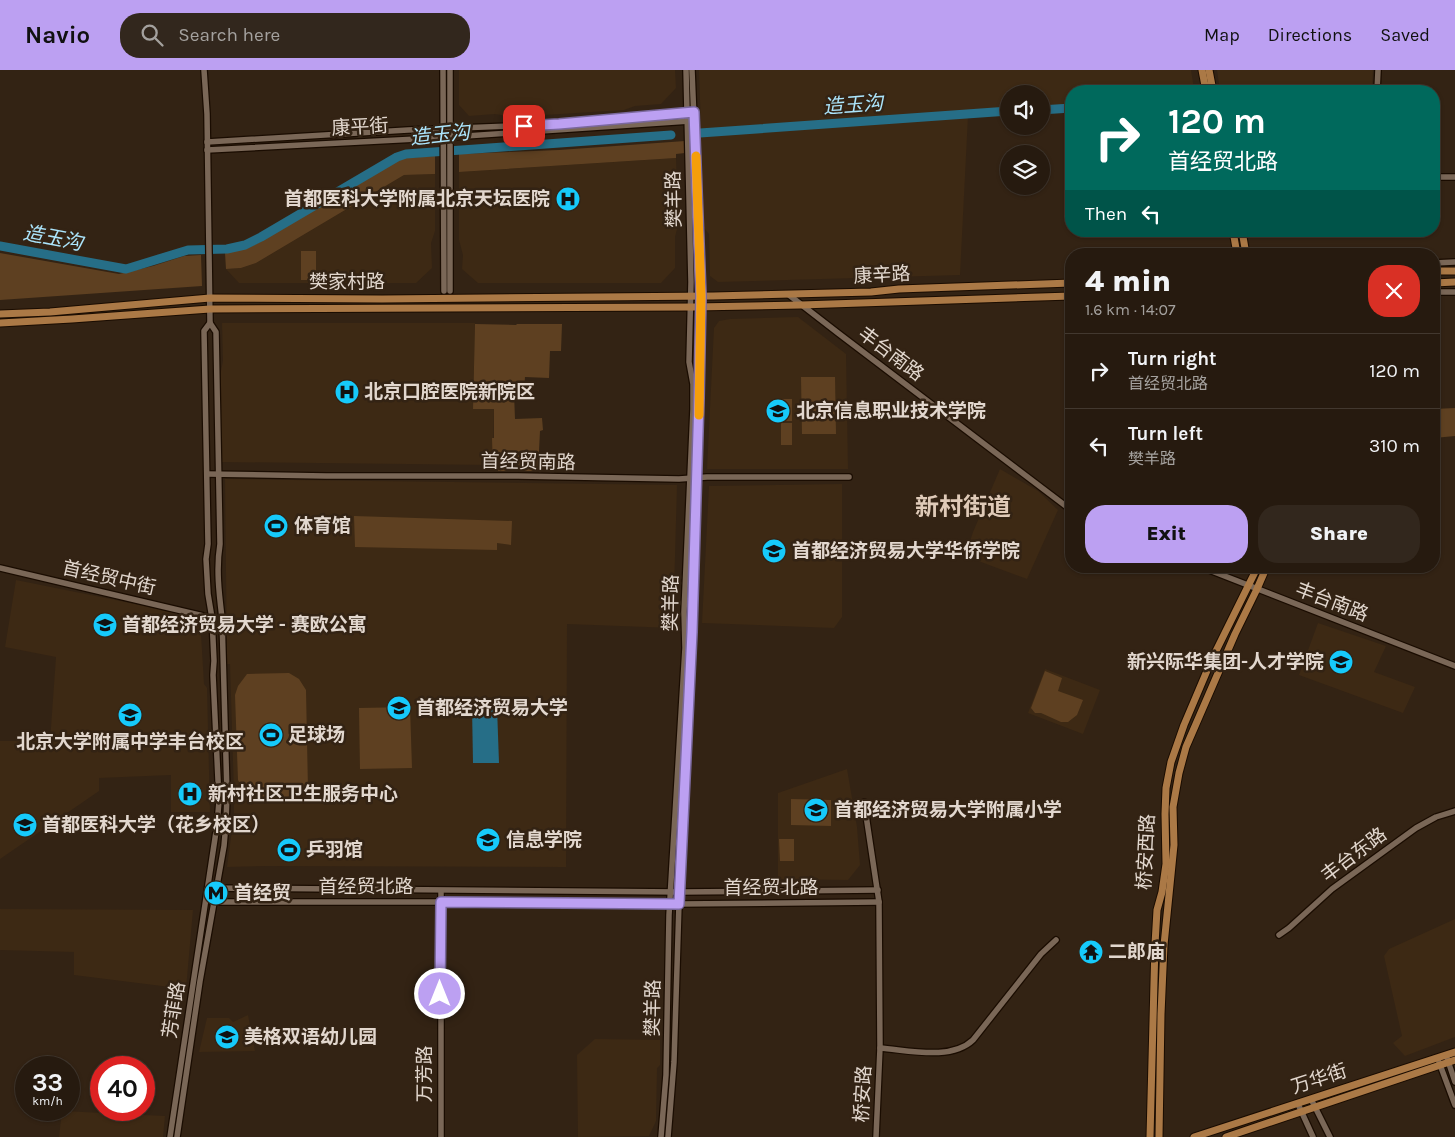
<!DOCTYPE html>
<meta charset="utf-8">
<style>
:root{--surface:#261a0f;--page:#32271d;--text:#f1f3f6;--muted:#a4a19e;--line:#42382f;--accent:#bca0f2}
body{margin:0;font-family:Karla,"Noto Sans SC",sans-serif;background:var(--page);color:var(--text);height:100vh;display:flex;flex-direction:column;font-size:19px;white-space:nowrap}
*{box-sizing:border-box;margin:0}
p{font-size:16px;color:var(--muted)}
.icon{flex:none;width:28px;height:28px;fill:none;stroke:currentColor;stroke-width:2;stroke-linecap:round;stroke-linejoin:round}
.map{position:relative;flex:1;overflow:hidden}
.sheet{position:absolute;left:1065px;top:178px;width:375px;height:325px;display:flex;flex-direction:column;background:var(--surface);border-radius:20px;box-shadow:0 1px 4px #0004,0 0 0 1px var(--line)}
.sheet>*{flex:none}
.hud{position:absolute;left:1065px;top:15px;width:375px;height:152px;border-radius:20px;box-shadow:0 1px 4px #0004,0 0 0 1px var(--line);background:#00695c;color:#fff;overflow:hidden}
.fabs{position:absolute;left:1000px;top:15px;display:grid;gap:10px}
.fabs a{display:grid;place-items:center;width:50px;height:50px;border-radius:50%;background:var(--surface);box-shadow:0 1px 4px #0004,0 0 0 1px var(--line);font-size:25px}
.speed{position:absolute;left:15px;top:986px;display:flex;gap:10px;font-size:25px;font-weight:700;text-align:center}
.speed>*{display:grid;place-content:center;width:65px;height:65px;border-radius:50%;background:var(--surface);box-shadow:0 1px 4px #0004,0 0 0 1px var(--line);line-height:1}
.speed small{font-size:12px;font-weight:400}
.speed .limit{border:8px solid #d22;background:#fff;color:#111}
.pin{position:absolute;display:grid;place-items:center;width:42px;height:42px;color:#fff;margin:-21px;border-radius:10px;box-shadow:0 2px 8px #0006}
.me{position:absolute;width:55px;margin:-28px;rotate:0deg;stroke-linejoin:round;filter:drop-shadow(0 0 4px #0008)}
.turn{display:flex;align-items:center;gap:18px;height:105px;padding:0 20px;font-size:22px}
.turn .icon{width:65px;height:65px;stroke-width:2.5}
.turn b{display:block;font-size:35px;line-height:42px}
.then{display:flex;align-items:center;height:48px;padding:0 20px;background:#0003;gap:10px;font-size:19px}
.round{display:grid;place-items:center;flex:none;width:52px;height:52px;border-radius:20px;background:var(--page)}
.overview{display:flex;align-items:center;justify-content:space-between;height:85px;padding:0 20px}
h1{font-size:30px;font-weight:800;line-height:38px}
.cta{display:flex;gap:10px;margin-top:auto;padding:10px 20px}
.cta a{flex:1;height:58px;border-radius:20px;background:var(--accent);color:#111;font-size:20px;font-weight:800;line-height:58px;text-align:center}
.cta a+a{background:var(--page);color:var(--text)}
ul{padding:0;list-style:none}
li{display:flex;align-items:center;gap:15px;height:75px;padding:0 20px;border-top:1px solid var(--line)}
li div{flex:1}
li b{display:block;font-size:19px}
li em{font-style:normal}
header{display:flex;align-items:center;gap:30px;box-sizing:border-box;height:70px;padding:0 25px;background:var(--accent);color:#111}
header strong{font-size:24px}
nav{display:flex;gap:28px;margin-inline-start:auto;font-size:18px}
.search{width:350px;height:45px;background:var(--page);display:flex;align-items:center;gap:12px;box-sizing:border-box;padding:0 18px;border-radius:20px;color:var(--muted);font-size:19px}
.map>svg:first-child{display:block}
.built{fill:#3d2914}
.green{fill:#5e4021}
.water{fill:#266e87}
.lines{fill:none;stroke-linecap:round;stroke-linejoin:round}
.river{stroke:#266e87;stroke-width:9}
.minor-casing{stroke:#1a0c01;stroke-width:8}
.major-casing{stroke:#1a0c01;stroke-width:9}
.minor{stroke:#7a6757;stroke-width:5.5}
.major{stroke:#ab7946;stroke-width:7}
.route-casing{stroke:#7a689d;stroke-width:12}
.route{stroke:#bca0f2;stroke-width:9}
.slow{stroke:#f59e0b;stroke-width:9}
.labels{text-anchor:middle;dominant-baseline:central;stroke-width:5;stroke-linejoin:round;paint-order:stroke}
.street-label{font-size:19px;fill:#e2d7ce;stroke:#332314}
.poi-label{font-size:19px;font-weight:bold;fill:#e2d7ce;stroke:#332314;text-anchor:start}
.water-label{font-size:20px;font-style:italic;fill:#ace5fc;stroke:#332314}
.district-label{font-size:24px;font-weight:bold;fill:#dfcab8;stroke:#332314}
</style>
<header>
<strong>Navio</strong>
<div class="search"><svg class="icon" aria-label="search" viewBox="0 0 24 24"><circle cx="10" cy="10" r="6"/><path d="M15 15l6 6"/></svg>Search here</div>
<nav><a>Map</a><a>Directions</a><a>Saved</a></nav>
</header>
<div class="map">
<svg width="1455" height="1067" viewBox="0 0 1455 1067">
<rect width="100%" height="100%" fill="#332314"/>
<g class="built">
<polygon points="459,0 675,0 676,18 661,34 635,36 624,40 513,47 495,44 469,46 459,35"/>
<polygon points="699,0 1191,0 1194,19 1172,21 1071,21 1071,36 1041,38 1041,24 1009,24 1009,40 701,60"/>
<polygon points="1217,0 1373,0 1372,20 1371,21 1220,21"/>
<polygon points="968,46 960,205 718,212 710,206 709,164 704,158 700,64"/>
<polygon points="676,88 678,155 675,167 675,198 661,213 478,213 462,199 463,185 459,170 459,102"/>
<polygon points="435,104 435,161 431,173 432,198 416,213 239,213 226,199 241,198 256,193 404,105"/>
<polygon points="798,247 846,284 848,399 707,399 714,258 719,251 730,249"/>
<polygon points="222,253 475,253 473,338 494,339 493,395 221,392 220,306 223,291"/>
<polygon points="1000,399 1038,421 1058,440 1027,509 965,486 973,462"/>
<polygon points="225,409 677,415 673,558 567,554 566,797 268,796 227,797 234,745 234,724 230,594 227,594"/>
<polygon points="842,414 842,547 834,558 702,553 709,416"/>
<polygon points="16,510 200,547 204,614 207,618 210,742 171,742 171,705 99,708 99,721 0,789 0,671 50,671 56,587 5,577"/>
<polygon points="1318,553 1386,576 1374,602 1415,617 1403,643 1299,605"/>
<polygon points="1045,599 1100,620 1083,664 1028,643"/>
<polygon points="847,699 857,757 860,795 848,810 778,809 778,723"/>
<polygon points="0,839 193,840 186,919 74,905 74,882 0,880"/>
<polygon points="1455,849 1455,967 1405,986 1393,973 1402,966 1384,886 1389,879"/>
<polygon points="248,945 255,981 199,982 207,948 229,948 233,952"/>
<polygon points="595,969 660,970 660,995 657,998 656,1051 649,1066 578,1067 577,985"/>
<polygon points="62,1041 165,1046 163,1067 59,1067"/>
</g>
<g class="green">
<polygon points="685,71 685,83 676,84 676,88 459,102 459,84 559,80"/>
<polygon points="435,86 435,104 404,105 256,193 241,198 226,199 225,183 247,178 258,173 398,90 405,88"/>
<rect x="301" y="181" width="15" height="29"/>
<polygon points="0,183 119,204 153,196 184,186 201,185 202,216 0,230"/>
<polygon points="475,254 516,255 517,254 562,254 561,281 550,281 549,308 525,307 524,322 514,323 515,349 542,348 543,360 540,361 538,401 493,401 492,368 494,368 494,339 473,339"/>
<polygon points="801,307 835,307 836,364 802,364"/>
<rect x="780" y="329" width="12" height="22"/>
<polygon points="1455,338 1455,366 1434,368 1434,339"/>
<rect x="781" y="353" width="11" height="22"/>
<polygon points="354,446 512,451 511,475 497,473 497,480 355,477"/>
<polygon points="1045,601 1062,608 1058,621 1083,630 1077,645 1068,652 1061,652 1041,643 1035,643 1031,638"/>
<polygon points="289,603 299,609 306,620 308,720 298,720 284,730 274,733 259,731 247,723 243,719 238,710 235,625 238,616 247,604"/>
<polygon points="410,637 412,698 360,699 359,638"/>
<polygon points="791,729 831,730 831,756 791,755"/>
<polygon points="779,769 794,769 794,791 780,791"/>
</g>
<polygon class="water" points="472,637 497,637 499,693 473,693"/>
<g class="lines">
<g class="river">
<polyline points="1041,40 1071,38"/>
<polyline points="700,63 1009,41"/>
<polyline points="0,176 126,199 188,180 227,179 245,175 261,167 397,87 406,84 671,65"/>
</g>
<defs>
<g id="minor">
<polyline points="443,0 444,221"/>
<polyline points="450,0 450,221"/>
<polyline points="1377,21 1378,0"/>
<polyline points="207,72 408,60 559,54 690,42"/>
<polyline points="207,80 436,68 690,51"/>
<polyline points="1434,107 1455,107"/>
<polyline points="1434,193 1455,192"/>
<polyline points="1434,222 1455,222"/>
<polyline points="789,225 838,263 1071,440"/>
<polyline points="207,404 326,406 518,406 679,409 707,407 849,407"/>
<polyline points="1199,496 1455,596"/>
<polyline points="0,498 212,548"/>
<polyline points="864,732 879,832 880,978"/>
<polyline points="212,818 680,822 878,820"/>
<polyline points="212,832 441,832 679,834 879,832"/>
<polyline points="1279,865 1289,858 1332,819 1416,758 1436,747 1455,741"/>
<polyline points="1446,985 1455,1012"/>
<polyline points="1439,992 1455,1035"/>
<polyline points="1311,1029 1330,1067"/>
<polyline points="1298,1034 1313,1067"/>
<polyline points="170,1067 217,755 219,731 213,605 214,591 212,548 208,524 206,489 208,474 204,261 210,253"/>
<path d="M 177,1067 L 200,911 L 224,776 L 226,753 L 227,724 L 222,548 C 219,523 216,499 220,474 L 216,262 L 210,253 L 207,44 L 204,0"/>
<polyline points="441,1067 441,821"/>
<polyline points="661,1067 666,1005 669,845 685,578 684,542 693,339 693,314 689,292 691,212 686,0"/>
<polyline points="668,1067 674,992 679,834 692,562 699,328 701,226 692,0"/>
<path d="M 876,1067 L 880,978 C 908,980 951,991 973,970 L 1041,884 L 1056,870"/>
</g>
<g id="major">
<polyline points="1202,0 1206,21"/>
<polyline points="1209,0 1213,21"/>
<polyline points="1233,161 1237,184"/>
<polyline points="1242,161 1246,184"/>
<polyline points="1434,201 1455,201"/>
<polyline points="1434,213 1455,212"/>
<polyline points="0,244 50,242 210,228 382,229 713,226 871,222 899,219 1071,213"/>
<polyline points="0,253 72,249 210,239 695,237 801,235 1071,226"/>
<polyline points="1150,1067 1155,874 1157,840 1162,822 1166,794 1165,744 1166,718 1171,692 1184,655 1212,589 1258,496"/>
<polyline points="1159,1067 1161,944 1164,875 1174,775 1173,737 1179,703 1186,677 1235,564 1257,519 1267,496"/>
<polyline points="1194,1067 1455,982"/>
<polyline points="1226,1067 1455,990"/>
</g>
</defs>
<use href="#minor" class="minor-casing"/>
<use href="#major" class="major-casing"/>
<use href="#minor" class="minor"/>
<use href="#major" class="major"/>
</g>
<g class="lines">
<defs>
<polyline id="route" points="440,924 441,832 679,834 692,562 699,328 701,226 694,42 559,54 524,56"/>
</defs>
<use href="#route" class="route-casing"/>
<use href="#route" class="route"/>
<polyline class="slow" points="696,86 701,226 699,345"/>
</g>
<defs>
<symbol id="hospital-disc" viewBox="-11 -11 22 22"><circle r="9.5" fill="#16cafb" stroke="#332314"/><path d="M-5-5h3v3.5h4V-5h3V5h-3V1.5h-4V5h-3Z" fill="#111"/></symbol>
<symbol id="university-disc" viewBox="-11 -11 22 22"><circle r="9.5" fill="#16cafb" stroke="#332314"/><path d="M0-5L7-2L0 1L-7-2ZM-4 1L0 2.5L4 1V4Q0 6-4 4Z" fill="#111"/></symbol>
<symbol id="stadium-disc" viewBox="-11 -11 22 22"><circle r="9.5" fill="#16cafb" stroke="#332314"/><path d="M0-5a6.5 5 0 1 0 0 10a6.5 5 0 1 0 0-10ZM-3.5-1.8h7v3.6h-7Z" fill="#111"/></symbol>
<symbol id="school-disc" viewBox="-11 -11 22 22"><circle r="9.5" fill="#16cafb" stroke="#332314"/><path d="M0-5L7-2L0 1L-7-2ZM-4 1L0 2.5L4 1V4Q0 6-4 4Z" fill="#111"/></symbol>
<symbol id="metro-disc" viewBox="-11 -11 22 22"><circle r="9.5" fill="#16cafb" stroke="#332314"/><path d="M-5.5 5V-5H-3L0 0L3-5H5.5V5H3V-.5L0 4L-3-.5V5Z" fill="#111"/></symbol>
<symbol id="temple-disc" viewBox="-11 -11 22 22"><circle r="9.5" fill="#16cafb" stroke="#332314"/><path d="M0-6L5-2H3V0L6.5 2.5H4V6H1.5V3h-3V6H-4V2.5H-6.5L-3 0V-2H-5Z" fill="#111"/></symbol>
</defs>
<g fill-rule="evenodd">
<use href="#hospital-disc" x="554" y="115" width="28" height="28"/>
<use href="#hospital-disc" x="333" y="308" width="28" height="28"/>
<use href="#university-disc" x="764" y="327" width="28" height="28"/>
<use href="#stadium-disc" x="262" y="442" width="28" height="28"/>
<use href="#university-disc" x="760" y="467" width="28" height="28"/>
<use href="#university-disc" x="91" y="541" width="28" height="28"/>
<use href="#university-disc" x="1327" y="578" width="28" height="28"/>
<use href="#university-disc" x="385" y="624" width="28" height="28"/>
<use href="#school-disc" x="116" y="631" width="28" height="28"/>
<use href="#stadium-disc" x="257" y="651" width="28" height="28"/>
<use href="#hospital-disc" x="176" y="710" width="28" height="28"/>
<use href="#school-disc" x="802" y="726" width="28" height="28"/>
<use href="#school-disc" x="11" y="741" width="28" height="28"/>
<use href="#school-disc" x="474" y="756" width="28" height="28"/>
<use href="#stadium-disc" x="275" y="766" width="28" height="28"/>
<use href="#metro-disc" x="202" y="809" width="28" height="28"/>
<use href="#temple-disc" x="1077" y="868" width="28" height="28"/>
<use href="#school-disc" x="213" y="953" width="28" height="28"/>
</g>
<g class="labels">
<g class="street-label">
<text transform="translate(360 57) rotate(-3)">康平街</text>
<text transform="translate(674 129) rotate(-91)">樊羊路</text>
<text transform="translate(882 205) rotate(-3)">康辛路</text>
<text x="347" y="212">樊家村路</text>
<text transform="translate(891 284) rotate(37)">丰台南路</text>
<text transform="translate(528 392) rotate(1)">首经贸南路</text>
<text transform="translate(109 508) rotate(13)">首经贸中街</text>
<text transform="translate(1332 532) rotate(21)">丰台南路</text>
<text transform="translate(671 533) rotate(-89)">樊羊路</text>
<text transform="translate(1146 782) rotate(-87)">桥安西路</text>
<text transform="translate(1354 785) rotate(-37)">丰台东路</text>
<text x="366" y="817">首经贸北路</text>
<text x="771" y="818">首经贸北路</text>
<text transform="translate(653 938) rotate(-89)">樊羊路</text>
<text transform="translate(174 940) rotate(-81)">芳菲路</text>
<text transform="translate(425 1004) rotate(-90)">万芳路</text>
<text transform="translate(1319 1009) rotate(-18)">万华街</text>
<text transform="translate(863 1024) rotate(-87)">桥安路</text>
</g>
<g class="poi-label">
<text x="550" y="129" text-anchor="end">首都医科大学附属北京天坛医院</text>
<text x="364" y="322">北京口腔医院新院区</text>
<text x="796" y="341">北京信息职业技术学院</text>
<text x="294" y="456">体育馆</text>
<text x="792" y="481">首都经济贸易大学华侨学院</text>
<text x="122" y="555">首都经济贸易大学 - 赛欧公寓</text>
<text x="1324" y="592" text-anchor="end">新兴际华集团-人才学院</text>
<text x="416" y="638">首都经济贸易大学</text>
<text x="288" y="665">足球场</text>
<text x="130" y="672" text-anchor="middle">北京大学附属中学丰台校区</text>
<text x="208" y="724">新村社区卫生服务中心</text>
<text x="834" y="740">首都经济贸易大学附属小学</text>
<text x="42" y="755">首都医科大学（花乡校区）</text>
<text x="506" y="770">信息学院</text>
<text x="306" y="780">乒羽馆</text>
<text x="234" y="823">首经贸</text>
<text x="1108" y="882">二郎庙</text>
<text x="244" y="967">美格双语幼儿园</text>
</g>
<g class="water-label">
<text transform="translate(853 35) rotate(-4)">造玉沟</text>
<text transform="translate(440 65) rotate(-6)">造玉沟</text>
<text transform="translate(53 168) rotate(11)">造玉沟</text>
</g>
<g class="district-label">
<text x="963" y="437">新村街道</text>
</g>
</g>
</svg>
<div class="fabs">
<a><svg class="icon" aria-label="sound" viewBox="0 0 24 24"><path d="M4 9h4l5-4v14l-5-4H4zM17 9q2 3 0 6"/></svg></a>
<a><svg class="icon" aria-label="layers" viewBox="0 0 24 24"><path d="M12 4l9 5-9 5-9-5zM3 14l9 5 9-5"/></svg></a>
</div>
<div class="speed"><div>33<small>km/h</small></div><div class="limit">40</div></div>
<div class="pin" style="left:524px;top:56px;background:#d93025"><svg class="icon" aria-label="arrive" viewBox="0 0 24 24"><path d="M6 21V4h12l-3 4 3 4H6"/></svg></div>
<svg class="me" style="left:440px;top:924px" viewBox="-20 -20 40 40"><circle r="17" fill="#bca0f2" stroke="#fff" stroke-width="3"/><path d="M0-11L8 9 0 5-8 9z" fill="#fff"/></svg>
<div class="hud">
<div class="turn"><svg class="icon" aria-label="right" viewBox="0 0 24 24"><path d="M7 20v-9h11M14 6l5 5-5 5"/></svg><div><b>120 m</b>首经贸北路</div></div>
<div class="then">Then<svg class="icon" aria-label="left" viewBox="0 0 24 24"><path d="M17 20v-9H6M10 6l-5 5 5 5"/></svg></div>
</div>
<section class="sheet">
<div class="overview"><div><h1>4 min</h1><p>1.6 km · 14:07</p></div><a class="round" style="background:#d93025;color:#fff"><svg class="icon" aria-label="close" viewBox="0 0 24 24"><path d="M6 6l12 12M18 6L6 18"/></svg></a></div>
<ul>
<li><svg class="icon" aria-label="right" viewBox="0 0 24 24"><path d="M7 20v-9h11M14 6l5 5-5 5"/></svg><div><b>Turn right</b><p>首经贸北路</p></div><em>120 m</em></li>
<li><svg class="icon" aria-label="left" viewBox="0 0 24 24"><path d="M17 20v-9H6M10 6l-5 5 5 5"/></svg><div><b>Turn left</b><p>樊羊路</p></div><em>310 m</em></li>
</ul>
<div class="cta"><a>Exit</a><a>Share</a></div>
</section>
</div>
